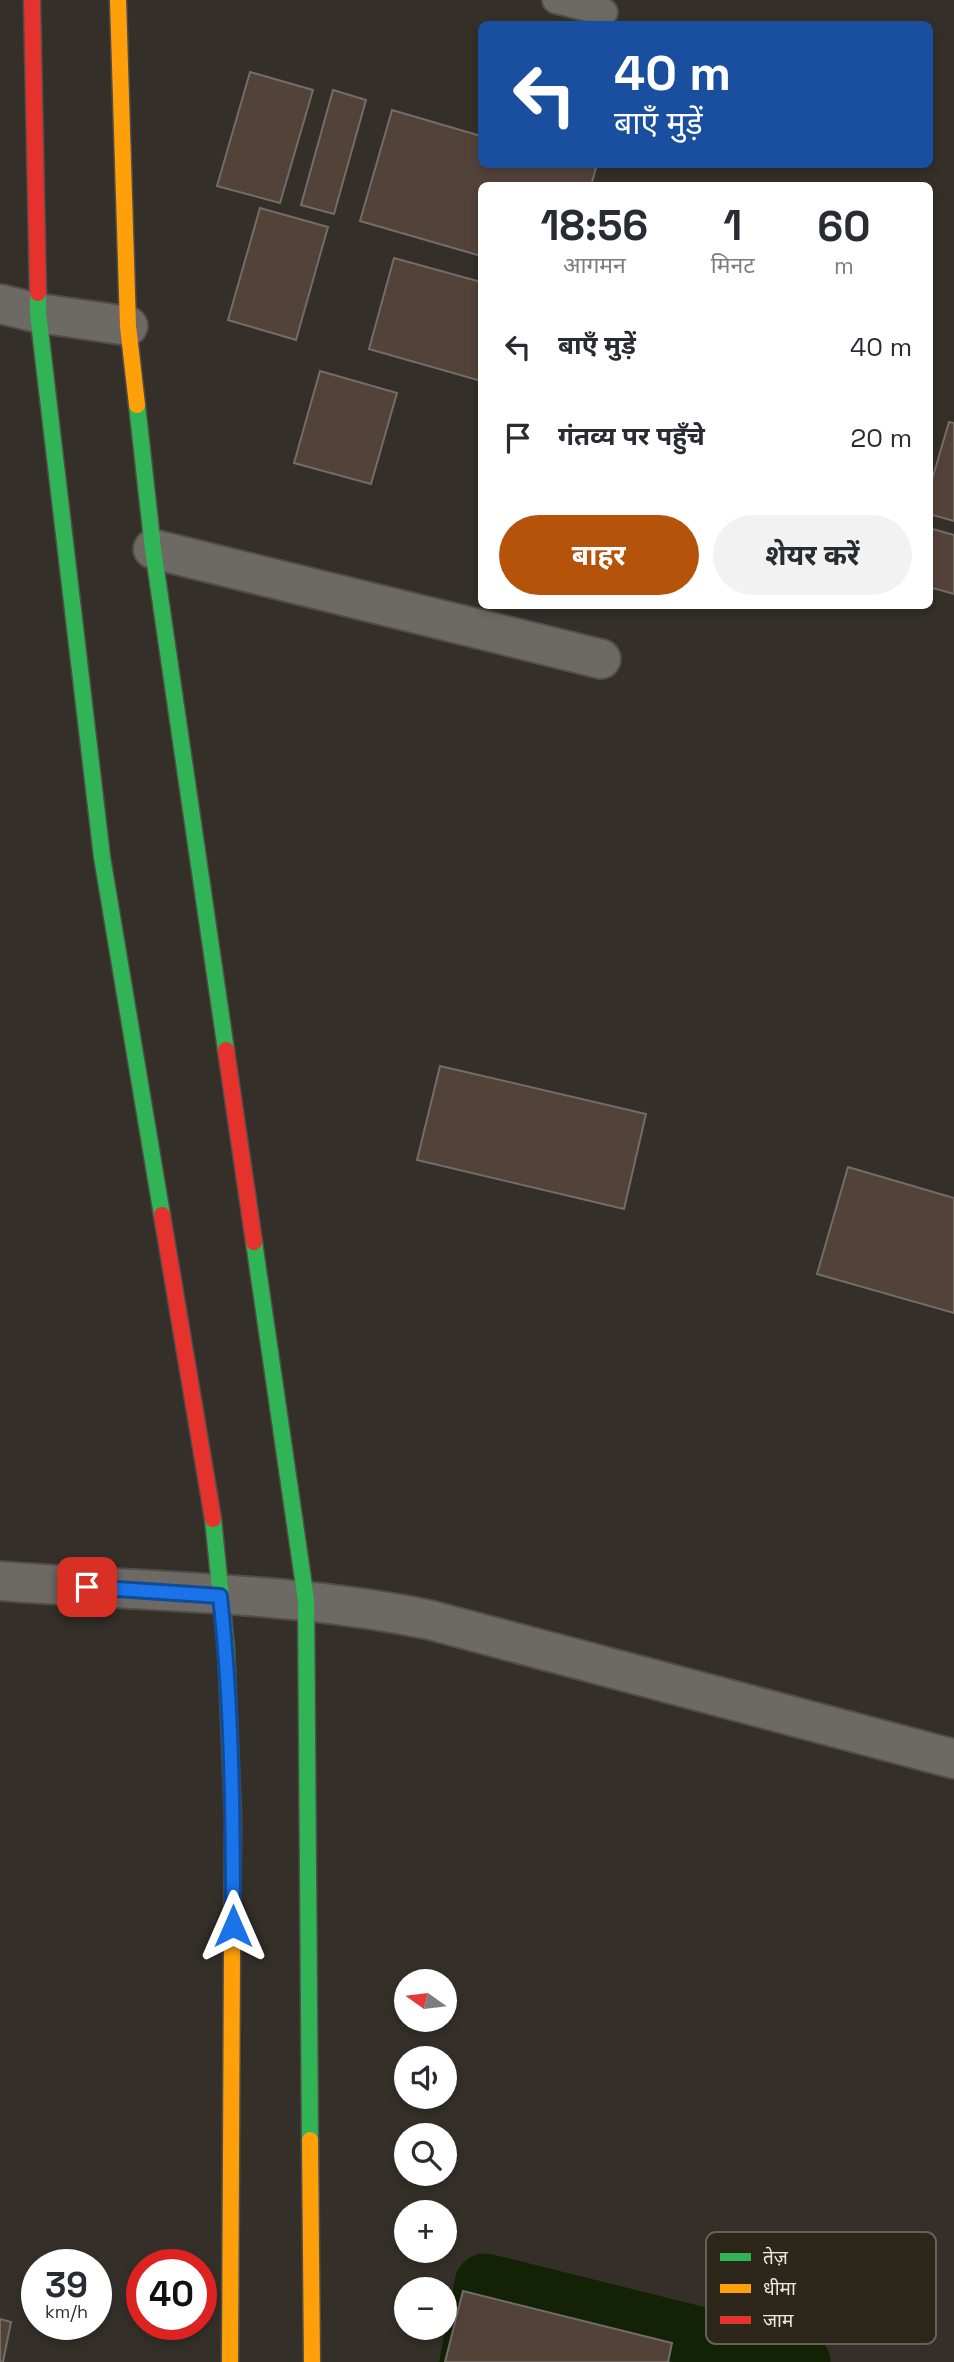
<!DOCTYPE html>
<html lang="hi">
<meta charset="utf-8">
<style>
:root{--surface:#fff;--page:#f2f2f3;--text:#2b2b33;--muted:#7c7c81;--accent:#b45309}
body{margin:0;font-family:"Space Grotesk","Noto Sans Devanagari",sans-serif;background:var(--page);color:var(--text);height:100vh;display:flex;flex-direction:column;font-size:26px;white-space:nowrap}
*{box-sizing:border-box;margin:0}
p{font-size:23px;color:var(--muted)}
.icon{flex:none;width:38px;height:38px;fill:none;stroke:currentColor;stroke-width:2;stroke-linecap:round;stroke-linejoin:round}
.map{position:relative;flex:1;overflow:hidden}
.sheet{position:absolute;left:478px;top:182px;width:455px;height:427px;display:flex;flex-direction:column;background:var(--surface);border-radius:10px;box-shadow:0 4px 10px #0003}
.sheet>*{flex:none}
.banner{position:absolute;left:478px;top:21px;width:455px;height:147px;border-radius:10px;box-shadow:0 4px 10px #0003;background:#1a4fa0;color:#fff;overflow:hidden}
.needle{width:46px;rotate:284deg}
.tools{position:absolute;left:394px;top:1969px;display:grid;gap:14px}
.tools a{display:grid;place-items:center;width:63px;height:63px;border-radius:50%;background:var(--surface);box-shadow:0 4px 10px #0003;font-size:35px}
.speed{position:absolute;left:21px;top:2249px;display:flex;gap:14px;font-size:35px;font-weight:700;text-align:center}
.speed>*{display:grid;place-content:center;width:91px;height:91px;border-radius:50%;background:var(--surface);box-shadow:0 4px 10px #0003;line-height:1}
.speed small{font-size:18px;font-weight:400}
.speed .limit{border:10px solid #d22;background:#fff;color:#111}
.pin{position:absolute;display:grid;place-items:center;width:60px;height:60px;color:#fff;margin:-30px;border-radius:14px;box-shadow:0 4px 10px #0006}
.me{position:absolute;width:77px;margin:-38px;rotate:0deg;stroke-linejoin:round;filter:drop-shadow(0 0 5px #0008)}
.turn{display:flex;align-items:center;gap:24px;height:147px;padding:0 21px;font-size:32px}
.turn .icon{width:91px;height:91px;stroke-width:2.5}
.turn b{display:block;font-size:49px;line-height:60px}
.eta{display:flex;justify-content:space-evenly;align-items:center;height:119px;text-align:center}
.eta b{font-size:42px;font-weight:700;line-height:49px}
.primary-button{display:flex;gap:14px;margin-top:auto;padding:14px 21px}
.primary-button a{flex:1;height:80px;border-radius:42px;background:var(--accent);color:#fff;font-size:28px;font-weight:700;line-height:80px;text-align:center}
.primary-button a+a{background:var(--page);color:var(--text)}
ul{padding:0;list-style:none}
li{display:flex;align-items:center;gap:21px;height:91px;padding:0 21px}
li div{flex:1}
li b{display:block;font-size:26px}
li em{font-style:normal}
.map>svg:first-child{display:block}
.lines{fill:none;stroke-linecap:round;stroke-linejoin:round}
.canal{stroke:#132204;stroke-width:61}
.building{fill:#534238;stroke:#726d68;stroke-width:2}
.lane-casing{stroke:#514d48;stroke-width:30}
.street-casing{stroke:#514d48;stroke-width:42}
.fast-casing{stroke:#514d48;stroke-width:19}
.slow-casing{stroke:#514d48;stroke-width:19}
.jam-casing{stroke:#514d48;stroke-width:19}
.lane{stroke:#6d6a65;stroke-width:26}
.street{stroke:#6d6a65;stroke-width:38}
.fast{stroke:#30b455;stroke-width:16}
.slow{stroke:#ff9f0a;stroke-width:16}
.jam{stroke:#e5322d;stroke-width:16}
.route-casing{stroke:#114b97;stroke-width:18}
.route{stroke:#1a73e8;stroke-width:12}
.key{fill:#2d261b;stroke:#666056;stroke-width:2}
.key-label{font-size:19px;fill:#ece7e0}
</style>
<div class="map">
<svg width="954" height="2362" viewBox="0 0 954 2362">
<rect width="100%" height="100%" fill="#342f29"/>
<g class="lines">
<polyline class="canal" points="470,2362 485,2284 800,2362"/>
</g>
<g class="building">
<polygon points="250,72 313,90 280,203 217,186"/>
<polygon points="333,90 366,100 334,214 301,205"/>
<polygon points="392,110 481,136 481,164 583,164 596,168 591,186 481,186 481,256 360,221"/>
<polygon points="260,208 328,227 296,340 228,320"/>
<polygon points="394,258 481,282 481,381 369,349"/>
<polygon points="320,371 397,393 371,484 294,463"/>
<polygon points="949,422 954,423 954,521 929,514 929,490"/>
<polygon points="929,528 954,535 954,594 929,587"/>
<polygon points="440,1066 646,1114 624,1209 417,1160"/>
<polygon points="848,1167 954,1198 954,1313 817,1274"/>
<polygon points="463,2291 672,2343 668,2362 445,2362"/>
<polygon points="0,2319 11,2322 3,2362 0,2362"/>
</g>
<g class="lines">
<defs>
<polyline id="lane" points="556,0 604,12"/>
<g id="street">
<polyline points="0,304 38,313 128,326"/>
<polyline points="153,549 601,659"/>
<path d="M 0,1581 C 143,1592 289,1591 430,1620 L 954,1759"/>
</g>
<g id="fast">
<polyline points="38,293 38,313 102,857 162,1215"/>
<polyline points="137,405 153,549 226,1050"/>
<polyline points="254,1242 306,1600 310,2140"/>
<polyline points="213,1519 226,1646 233,1817 232,1951"/>
</g>
<g id="slow">
<polyline points="118,0 128,326 137,405"/>
<polyline points="310,2140 312,2362"/>
<polyline points="230,2362 232,1951"/>
</g>
<g id="jam">
<polyline points="32,0 38,293"/>
<polyline points="226,1050 254,1242"/>
<polyline points="162,1215 213,1519"/>
</g>
</defs>
<use href="#lane" class="lane-casing"/>
<use href="#street" class="street-casing"/>
<use href="#fast" class="fast-casing"/>
<use href="#slow" class="slow-casing"/>
<use href="#jam" class="jam-casing"/>
<use href="#lane" class="lane"/>
<use href="#street" class="street"/>
<use href="#fast" class="fast"/>
<use href="#slow" class="slow"/>
<use href="#jam" class="jam"/>
</g>
<g class="lines">
<defs>
<path id="route" d="M 87,1587 L 220,1596 C 232,1705 233,1816 233,1926"/>
</defs>
<use href="#route" class="route-casing"/>
<use href="#route" class="route"/>
</g>
<rect x="706" y="2232" width="230" height="112" rx="10" class="key"/>
<rect x="720" y="2253" width="31" height="8" fill="#30b455"/>
<rect x="720" y="2284" width="31" height="9" fill="#ff9f0a"/>
<rect x="720" y="2316" width="31" height="8" fill="#e5322d"/>
<g class="key-label">
<text x="763" y="2264">तेज़</text>
<text x="763" y="2295">धीमा</text>
<text x="763" y="2327">जाम</text>
</g>
</svg>
<div class="tools">
<a><svg class="needle" viewBox="-14 -14 28 28"><path d="M0-13l5 13h-10z" fill="#e53935"/><path d="M0 13l5-13h-10z" fill="#7c7c81"/></svg></a>
<a><svg class="icon" aria-label="sound" viewBox="0 0 24 24"><path d="M4 9h4l5-4v14l-5-4H4zM17 9q2 3 0 6"/></svg></a>
<a><svg class="icon" aria-label="search" viewBox="0 0 24 24"><circle cx="10" cy="10" r="6"/><path d="M15 15l6 6"/></svg></a>
<a>+</a>
<a>−</a>
</div>
<div class="speed"><div>39<small>km/h</small></div><div class="limit">40</div></div>
<div class="pin" style="left:87px;top:1587px;background:#d93025"><svg class="icon" aria-label="arrive" viewBox="0 0 24 24"><path d="M6 21V4h12l-3 4 3 4H6"/></svg></div>
<svg class="me" style="left:233px;top:1926px" viewBox="-20 -20 40 40"><path d="M0-17L14 15 0 8-14 15z" fill="#1a73e8" stroke="#fff" stroke-width="4"/></svg>
<div class="banner">
<div class="turn"><svg class="icon" aria-label="left" viewBox="0 0 24 24"><path d="M17 20v-9H6M10 6l-5 5 5 5"/></svg><div><b>40 m</b>बाएँ मुड़ें</div></div>
</div>
<section class="sheet">
<div class="eta">
<div><b>18:56</b><p>आगमन</p></div>
<div><b>1</b><p>मिनट</p></div>
<div><b>60</b><p>m</p></div>
</div>
<ul>
<li><svg class="icon" aria-label="left" viewBox="0 0 24 24"><path d="M17 20v-9H6M10 6l-5 5 5 5"/></svg><div><b>बाएँ मुड़ें</b></div><em>40 m</em></li>
<li><svg class="icon" aria-label="arrive" viewBox="0 0 24 24"><path d="M6 21V4h12l-3 4 3 4H6"/></svg><div><b>गंतव्य पर पहुँचे</b></div><em>20 m</em></li>
</ul>
<div class="primary-button"><a>बाहर</a><a>शेयर करें</a></div>
</section>
</div>
